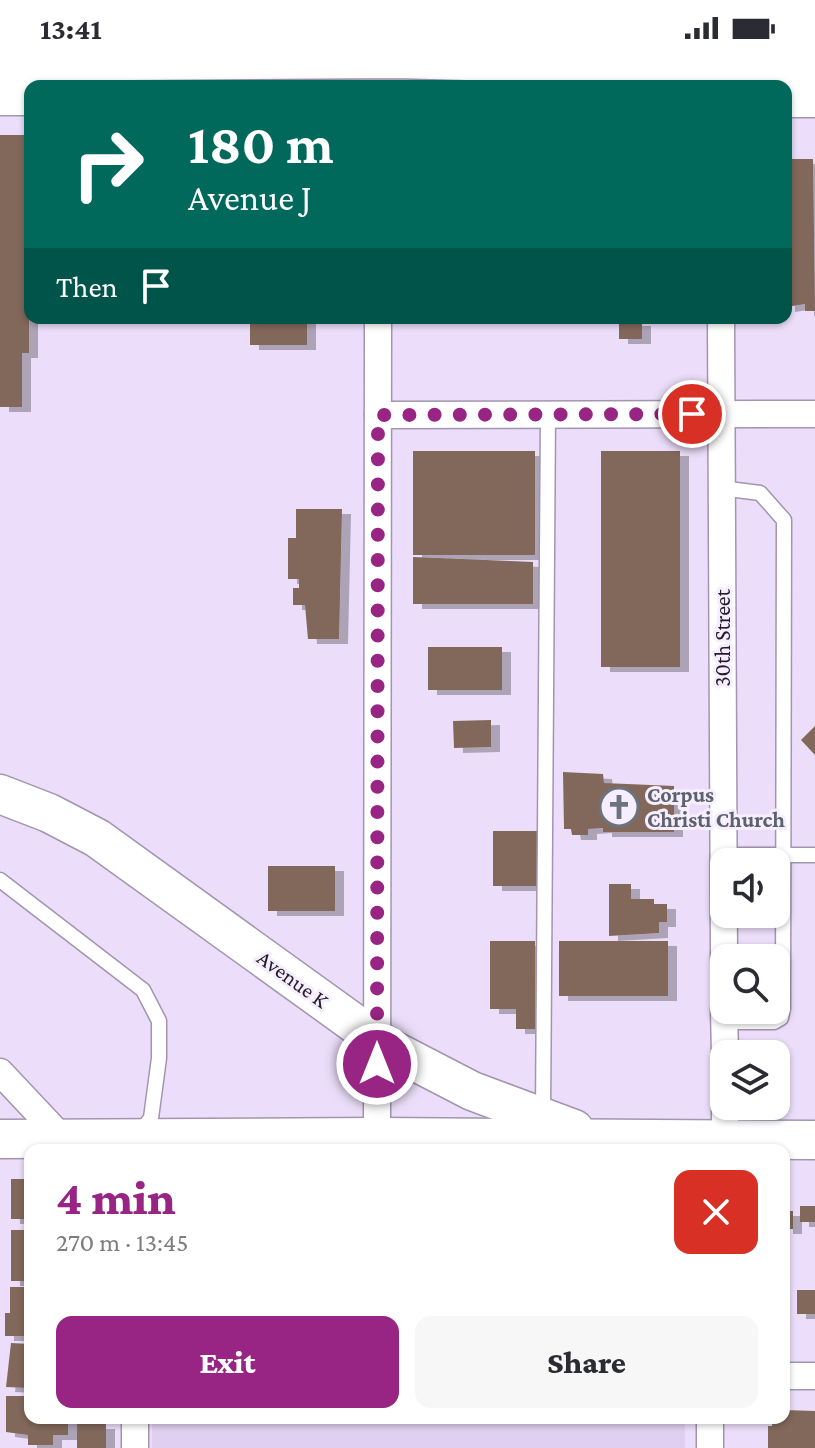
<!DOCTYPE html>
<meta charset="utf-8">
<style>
:root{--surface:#fff;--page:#f7f7f7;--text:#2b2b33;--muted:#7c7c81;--accent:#982583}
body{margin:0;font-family:"Crimson Pro",serif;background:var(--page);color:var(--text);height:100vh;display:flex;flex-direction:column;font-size:30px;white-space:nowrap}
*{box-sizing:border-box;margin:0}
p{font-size:26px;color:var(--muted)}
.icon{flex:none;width:44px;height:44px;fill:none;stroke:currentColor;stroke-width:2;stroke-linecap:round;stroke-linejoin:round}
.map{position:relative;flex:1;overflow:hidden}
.sheet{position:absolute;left:24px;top:1088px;width:766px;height:280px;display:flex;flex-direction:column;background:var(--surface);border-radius:16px;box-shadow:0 2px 6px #0004}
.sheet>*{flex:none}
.guide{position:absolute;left:24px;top:24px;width:768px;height:244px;border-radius:16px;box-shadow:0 2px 6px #0004;background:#00695c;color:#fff;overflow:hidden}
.fabs{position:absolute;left:710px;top:792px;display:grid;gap:16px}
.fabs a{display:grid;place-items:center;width:80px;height:80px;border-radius:16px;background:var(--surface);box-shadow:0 2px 6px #0004;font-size:40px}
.pin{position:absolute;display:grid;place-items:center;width:68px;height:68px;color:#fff;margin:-34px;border:4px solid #fff;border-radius:50%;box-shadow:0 2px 8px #0007}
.me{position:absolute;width:88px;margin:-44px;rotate:0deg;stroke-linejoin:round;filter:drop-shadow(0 0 6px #0008)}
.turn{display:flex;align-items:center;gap:28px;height:168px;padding:0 32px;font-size:36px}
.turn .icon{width:104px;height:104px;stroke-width:2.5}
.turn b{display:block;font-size:56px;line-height:68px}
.then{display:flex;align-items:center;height:76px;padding:0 32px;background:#0003;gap:16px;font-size:30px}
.round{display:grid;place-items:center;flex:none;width:84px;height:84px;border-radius:16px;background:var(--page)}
.summary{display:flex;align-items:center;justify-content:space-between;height:136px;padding:0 32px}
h1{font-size:48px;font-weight:800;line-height:60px;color:var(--accent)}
.action{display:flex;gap:16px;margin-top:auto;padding:16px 32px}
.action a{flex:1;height:92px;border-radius:16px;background:var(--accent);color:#fff;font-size:32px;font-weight:800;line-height:92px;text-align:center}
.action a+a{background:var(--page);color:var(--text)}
.status{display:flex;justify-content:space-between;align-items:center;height:56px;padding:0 40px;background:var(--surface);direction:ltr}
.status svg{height:22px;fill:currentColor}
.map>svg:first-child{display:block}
.built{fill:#e0cff1}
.building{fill:#82675a;filter:url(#shadow)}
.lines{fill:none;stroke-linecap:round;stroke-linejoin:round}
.lane-casing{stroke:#a295af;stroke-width:17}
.street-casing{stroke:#a295af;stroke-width:29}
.secondary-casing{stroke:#a295af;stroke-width:41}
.lane{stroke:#fff;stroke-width:14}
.street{stroke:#fff;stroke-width:26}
.secondary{stroke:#fff;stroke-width:38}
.route{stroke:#982583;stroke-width:14;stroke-dasharray:0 25.2}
.labels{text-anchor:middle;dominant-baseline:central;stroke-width:6;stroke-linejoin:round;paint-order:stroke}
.street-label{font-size:22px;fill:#221c26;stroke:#f6eefe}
.worship-label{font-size:22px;font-weight:bold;fill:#5b616d;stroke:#f6eefe;text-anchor:start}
</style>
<div class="status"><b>13:41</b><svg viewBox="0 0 49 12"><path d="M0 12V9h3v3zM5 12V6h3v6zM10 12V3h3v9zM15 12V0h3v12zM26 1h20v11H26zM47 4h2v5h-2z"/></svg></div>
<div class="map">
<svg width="815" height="1392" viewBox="0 0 815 1392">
<defs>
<filter id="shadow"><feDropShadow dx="9" dy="5" stdDeviation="0" flood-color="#0004"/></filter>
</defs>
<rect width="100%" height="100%" fill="#ecdefa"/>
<rect class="built" x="152" y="1362" width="533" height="30"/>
<g class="building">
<polygon points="0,79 29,79 29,297 22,297 22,351 0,351"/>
<polygon points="786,103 813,103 815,255 805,255 805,248 786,251"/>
<rect x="250" y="262" width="57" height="27"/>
<rect x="619" y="265" width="23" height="18"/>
<rect x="413" y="395" width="122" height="104"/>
<rect x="601" y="395" width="79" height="216"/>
<polygon points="296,453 342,453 339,583 308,583 305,549 293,549 293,532 299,532 299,523 288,523 288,482 296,482"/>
<polygon points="413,501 533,506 533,548 413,548"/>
<rect x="428" y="591" width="74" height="43"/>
<polygon points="491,664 491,691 454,692 453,665"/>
<polygon points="815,670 815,699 801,684"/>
<polygon points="563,716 603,718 604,727 674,730 674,776 603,776 603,772 588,773 588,779 572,779 571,773 564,773"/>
<rect x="493" y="775" width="45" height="55"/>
<rect x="268" y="810" width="67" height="45"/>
<polygon points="609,828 631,828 631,843 654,843 654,848 667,848 667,866 659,866 659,877 609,880"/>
<polygon points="490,885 535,885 535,973 516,973 516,953 490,953"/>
<rect x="559" y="885" width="109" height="55"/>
<rect x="11" y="1123" width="19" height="40"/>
<rect x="800" y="1150" width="15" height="16"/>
<rect x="784" y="1155" width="9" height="18"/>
<rect x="11" y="1174" width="19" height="51"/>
<polygon points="10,1231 30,1231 30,1280 5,1280 5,1257 10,1257"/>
<rect x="797" y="1234" width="18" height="24"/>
<polygon points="11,1287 30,1288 30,1332 6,1331"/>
<polygon points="6,1340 30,1340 30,1362 68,1362 68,1379 53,1379 53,1389 28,1389 28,1379 6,1376"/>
<polygon points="784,1354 815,1355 815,1392 768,1392 768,1370 772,1370 773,1362 784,1362"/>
<rect x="77" y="1368" width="29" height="24"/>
</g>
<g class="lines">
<defs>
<g id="lane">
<polyline points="721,432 760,437 784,464 783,952 781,962 774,966 724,966"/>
<polyline points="723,799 815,799"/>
<polyline points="0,824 143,934 159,965 159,1002 151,1062 140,1077"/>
<polyline points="543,1058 548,359"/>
</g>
<g id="street">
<polyline points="721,262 724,902"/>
<polyline points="378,359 815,358"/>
<polyline points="724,954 725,998"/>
<polyline points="0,1016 63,1083"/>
<polyline points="377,1081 378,262"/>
<polyline points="721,1094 725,1083 725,1050"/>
<polyline points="784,1320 815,1320"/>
<polyline points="710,1362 710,1392"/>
<polyline points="135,1392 135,1362"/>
</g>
<g id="secondary">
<polyline points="0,6 397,3 737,13"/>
<polyline points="713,12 815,15"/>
<polyline points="0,40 30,40"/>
<polyline points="786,42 815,42"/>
<polyline points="0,738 49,757 97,782 387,991 472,1035 574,1073"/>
<polyline points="0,1083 377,1081 815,1084"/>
</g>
</defs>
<use href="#lane" class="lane-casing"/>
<use href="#street" class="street-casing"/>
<use href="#secondary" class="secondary-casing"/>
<use href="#lane" class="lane"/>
<use href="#street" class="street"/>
<use href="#secondary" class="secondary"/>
</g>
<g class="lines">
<polyline class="route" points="377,1008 378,359 692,358"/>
</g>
<defs>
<symbol id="church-ring" viewBox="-11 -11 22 22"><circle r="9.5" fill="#f6eefe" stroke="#6b7280" stroke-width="1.5"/><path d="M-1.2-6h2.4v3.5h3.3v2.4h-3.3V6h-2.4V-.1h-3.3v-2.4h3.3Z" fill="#6b7280"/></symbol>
</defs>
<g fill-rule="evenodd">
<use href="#church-ring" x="597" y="729" width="44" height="44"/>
</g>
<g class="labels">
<g class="street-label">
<text transform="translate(722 582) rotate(-90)">30th Street</text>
<text transform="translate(293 923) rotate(36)">Avenue K</text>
</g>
<g class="worship-label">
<text x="647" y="738">Corpus<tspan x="647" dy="25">Christi Church</tspan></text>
</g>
</g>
</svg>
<div class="fabs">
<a><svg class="icon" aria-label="sound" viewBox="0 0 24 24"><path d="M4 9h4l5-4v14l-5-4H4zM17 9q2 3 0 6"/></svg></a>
<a><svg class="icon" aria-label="search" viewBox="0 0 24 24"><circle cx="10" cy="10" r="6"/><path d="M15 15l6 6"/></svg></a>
<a><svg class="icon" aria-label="layers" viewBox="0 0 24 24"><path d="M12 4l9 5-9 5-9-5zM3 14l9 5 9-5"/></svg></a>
</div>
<div class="pin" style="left:692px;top:358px;background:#d93025"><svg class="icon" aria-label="arrive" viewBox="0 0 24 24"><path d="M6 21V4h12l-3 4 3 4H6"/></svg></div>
<svg class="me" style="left:377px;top:1008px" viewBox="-20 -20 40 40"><circle r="17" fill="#982583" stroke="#fff" stroke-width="3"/><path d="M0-11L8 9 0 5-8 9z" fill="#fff"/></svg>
<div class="guide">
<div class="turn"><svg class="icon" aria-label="right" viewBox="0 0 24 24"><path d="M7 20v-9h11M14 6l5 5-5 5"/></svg><div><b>180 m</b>Avenue J</div></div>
<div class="then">Then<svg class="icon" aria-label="arrive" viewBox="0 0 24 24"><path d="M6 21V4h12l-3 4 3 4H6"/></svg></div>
</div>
<section class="sheet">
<div class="summary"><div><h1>4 min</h1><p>270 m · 13:45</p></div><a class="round" style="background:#d93025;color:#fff"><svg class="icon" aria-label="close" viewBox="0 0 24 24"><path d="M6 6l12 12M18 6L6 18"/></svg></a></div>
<div class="action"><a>Exit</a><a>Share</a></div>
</section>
</div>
